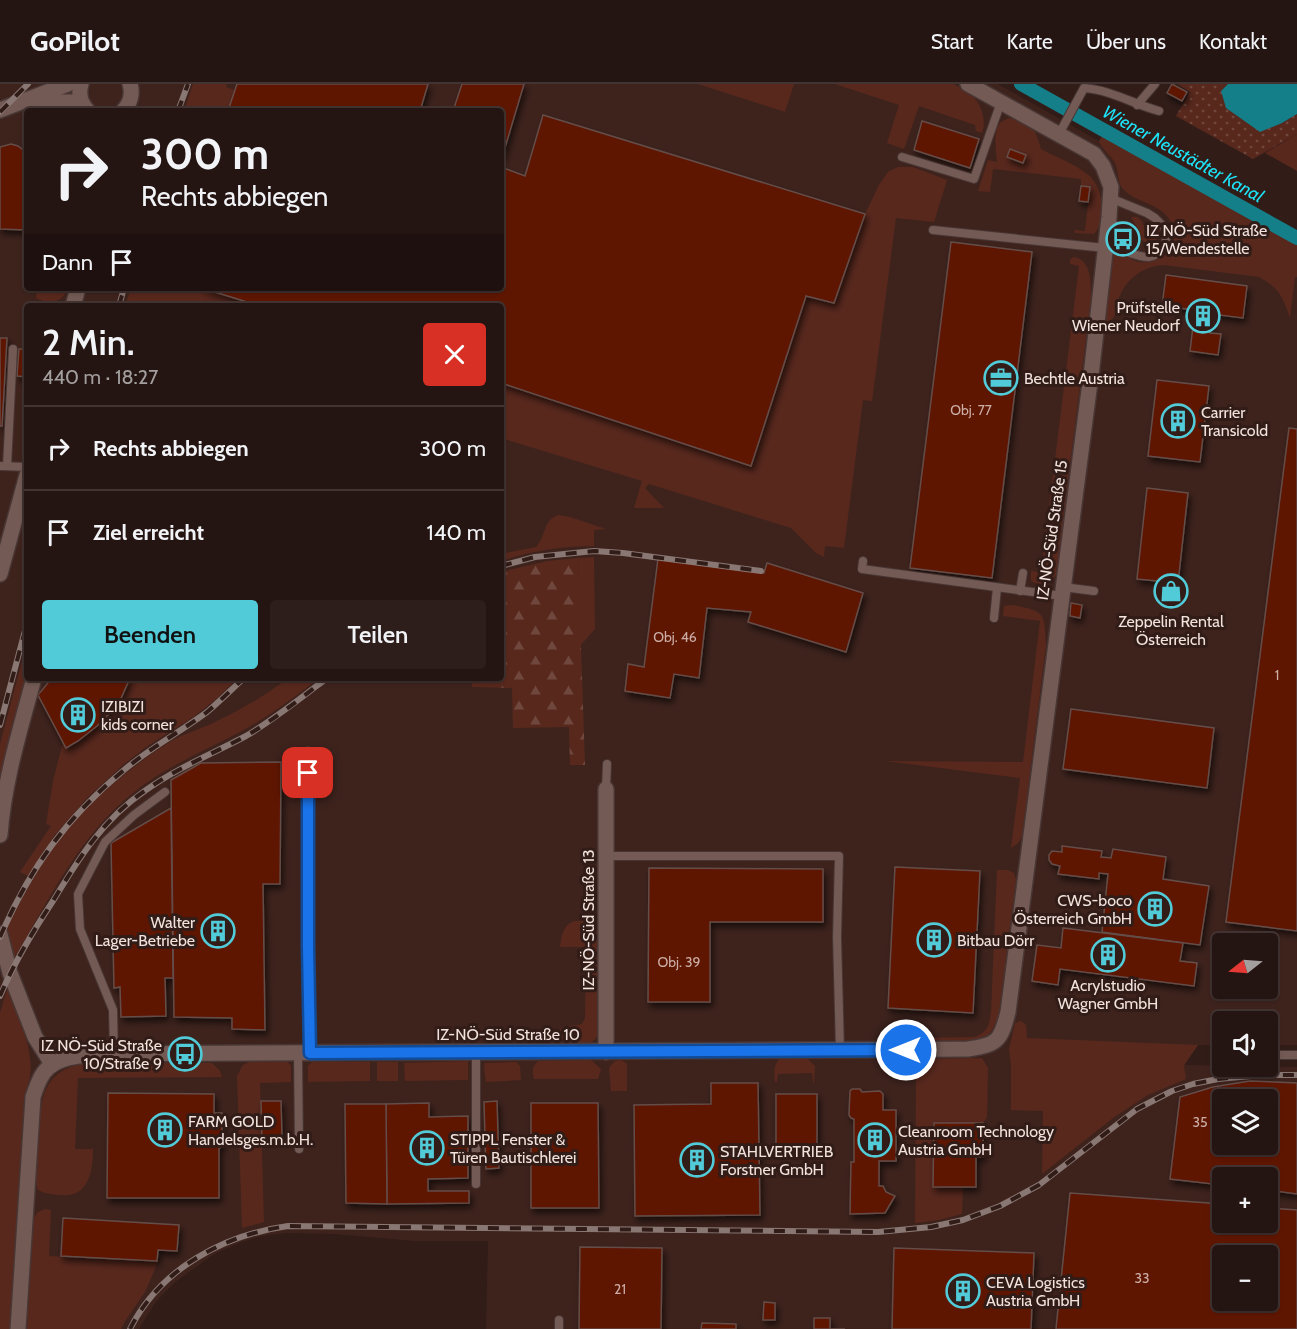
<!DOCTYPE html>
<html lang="de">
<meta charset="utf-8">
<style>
:root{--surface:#251512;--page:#2d1e1b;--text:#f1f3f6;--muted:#a39f9f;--line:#423432;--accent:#52cbd9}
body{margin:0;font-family:Cabin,sans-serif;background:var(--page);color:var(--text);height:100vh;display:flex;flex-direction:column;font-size:22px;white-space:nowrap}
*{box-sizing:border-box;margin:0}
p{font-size:20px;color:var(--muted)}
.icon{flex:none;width:33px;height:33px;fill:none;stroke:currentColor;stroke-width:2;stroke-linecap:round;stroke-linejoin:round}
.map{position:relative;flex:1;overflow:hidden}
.drawer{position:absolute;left:24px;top:219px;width:480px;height:378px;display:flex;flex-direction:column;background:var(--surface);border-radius:6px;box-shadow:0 2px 4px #0004,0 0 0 2px var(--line)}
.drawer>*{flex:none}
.hud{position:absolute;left:24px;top:24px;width:480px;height:183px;border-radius:6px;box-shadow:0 2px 4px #0004,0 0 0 2px var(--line);background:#251512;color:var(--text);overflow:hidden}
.needle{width:39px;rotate:253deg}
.tools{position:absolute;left:1212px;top:849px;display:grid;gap:12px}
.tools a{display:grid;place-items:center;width:66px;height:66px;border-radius:6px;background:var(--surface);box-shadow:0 2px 4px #0004,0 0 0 2px var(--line);font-size:30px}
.pin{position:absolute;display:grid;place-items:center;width:51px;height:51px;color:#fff;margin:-26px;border-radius:12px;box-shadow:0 3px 9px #0006}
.me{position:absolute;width:66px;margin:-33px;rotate:270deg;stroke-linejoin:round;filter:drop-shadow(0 0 4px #0008)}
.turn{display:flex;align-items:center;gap:21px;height:126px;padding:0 18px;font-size:27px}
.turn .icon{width:78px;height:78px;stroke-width:2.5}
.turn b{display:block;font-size:42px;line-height:51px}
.then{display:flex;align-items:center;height:57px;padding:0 18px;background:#0003;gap:12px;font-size:22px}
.round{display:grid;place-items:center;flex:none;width:63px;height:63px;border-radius:6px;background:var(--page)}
.summary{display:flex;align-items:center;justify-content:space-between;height:102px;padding:0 18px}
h1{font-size:36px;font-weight:600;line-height:45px}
.action{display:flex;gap:12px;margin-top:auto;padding:12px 18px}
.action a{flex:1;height:69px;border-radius:6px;background:var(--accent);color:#111;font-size:24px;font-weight:600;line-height:69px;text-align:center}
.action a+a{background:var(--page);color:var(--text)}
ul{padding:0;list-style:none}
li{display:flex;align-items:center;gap:18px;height:84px;padding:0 18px;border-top:2px solid var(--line)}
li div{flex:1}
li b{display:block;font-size:22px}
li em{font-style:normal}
header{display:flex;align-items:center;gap:36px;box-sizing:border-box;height:84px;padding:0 30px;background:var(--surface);border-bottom:2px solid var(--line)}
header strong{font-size:28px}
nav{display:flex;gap:33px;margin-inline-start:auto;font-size:21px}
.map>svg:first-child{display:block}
.built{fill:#3e231d;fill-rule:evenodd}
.green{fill:#58281d}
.forest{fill:url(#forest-firs)}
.garden{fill:url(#garden-dots)}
.water{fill:#147e89}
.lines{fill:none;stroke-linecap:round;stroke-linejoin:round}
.canal{stroke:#147e89;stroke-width:14}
.building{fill:#5e1203;stroke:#654d47;stroke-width:1.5;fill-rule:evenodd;filter:url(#shadow)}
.service-casing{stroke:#483634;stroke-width:10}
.minor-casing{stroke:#483634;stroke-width:18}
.service{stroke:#735a54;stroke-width:8}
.minor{stroke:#735a54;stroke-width:15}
.rail-casing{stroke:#897773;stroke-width:6}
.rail{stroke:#311c18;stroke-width:4;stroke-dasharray:11;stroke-linecap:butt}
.route-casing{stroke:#114b97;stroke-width:15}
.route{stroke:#1a73e8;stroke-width:10}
.labels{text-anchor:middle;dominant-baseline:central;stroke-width:6;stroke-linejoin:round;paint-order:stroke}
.number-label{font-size:14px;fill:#ccaea7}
.poi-label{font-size:16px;fill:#f1e2de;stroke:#311c18;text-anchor:start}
.street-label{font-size:16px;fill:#f1e2de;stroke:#311c18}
.water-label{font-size:18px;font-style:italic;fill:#1de4f8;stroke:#311c18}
</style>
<header>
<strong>GoPilot</strong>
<nav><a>Start</a><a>Karte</a><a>Über uns</a><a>Kontakt</a></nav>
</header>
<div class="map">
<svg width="1297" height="1245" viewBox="0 0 1297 1245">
<defs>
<pattern id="forest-firs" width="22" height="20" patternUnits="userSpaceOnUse" patternTransform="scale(1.5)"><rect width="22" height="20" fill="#58281d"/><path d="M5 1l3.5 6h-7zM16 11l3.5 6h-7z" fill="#70473d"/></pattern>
<pattern id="garden-dots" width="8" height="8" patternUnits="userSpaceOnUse" patternTransform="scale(1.5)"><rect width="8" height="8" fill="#58281d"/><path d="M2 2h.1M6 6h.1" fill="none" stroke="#70473d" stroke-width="1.8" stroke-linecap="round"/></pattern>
<filter id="shadow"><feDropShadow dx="2.5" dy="4.5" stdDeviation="3" flood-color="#0009"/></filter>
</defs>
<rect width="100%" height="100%" fill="#311c18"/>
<path class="built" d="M 0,0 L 998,0 L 1099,57 L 1139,99 L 1297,193 L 1297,961 L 1268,961 L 1268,938 L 1222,938 L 1222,961 L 1198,961 L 1185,981 L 1297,983 L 1297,1245 L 486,1245 L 488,1157 L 415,1157 L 335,1150 L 285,1149 L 261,1152 L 239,1159 L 214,1170 L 174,1199 L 155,1219 L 139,1245 L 0,1245 ZM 27,27 L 501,27 L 501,204 L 27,204 ZM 27,222 L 501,222 L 501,594 L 27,594 ZM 1222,860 L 1268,860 L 1268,904 L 1222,904 ZM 1222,1016 L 1268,1016 L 1268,1060 L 1222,1060 ZM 1222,1094 L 1268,1094 L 1268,1138 L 1222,1138 ZM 1222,1172 L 1268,1172 L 1268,1216 L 1222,1216 Z"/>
<g class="green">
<polygon points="193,0 227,0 226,3 235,6 228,27 184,27"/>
<polygon points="698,0 794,0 785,28"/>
<path d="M 835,0 L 953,0 C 957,2 962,4 966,6 C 979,14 988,35 982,49 L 976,47 L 975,41 L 919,22 L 904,65 L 887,59 L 899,21 Z"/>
<path d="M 1009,34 C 1031,35 1036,46 1041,65 C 1056,73 1075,80 1087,90 C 1098,97 1103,116 1102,128 C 1101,137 1100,143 1094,150 L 1075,149 L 1074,146 L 1085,147 L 1090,103 L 1081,102 L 1081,95 L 993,85 L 990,108 L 978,107 L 988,76 L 997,78 C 996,69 993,46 1000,39 C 1001,38 1009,34 1009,34 Z"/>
<polygon points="1297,50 1297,87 1265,69"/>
<path d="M 1102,52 L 1297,161 L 1297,193 L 1295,193 L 1290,234 C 1283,213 1279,204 1259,193 L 1163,181 C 1140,183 1124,197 1117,219 C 1115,228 1117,234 1107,238 L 1105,237 L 1114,158 L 1116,155 C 1121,159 1122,166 1126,171 C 1138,184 1161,178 1170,165 C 1175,158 1175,150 1173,143 C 1166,119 1138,121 1123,105 C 1117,99 1119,87 1115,79 C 1111,71 1102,66 1099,57 Z"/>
<polygon points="898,83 913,83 947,96 934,138 896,134 872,317 863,316 844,464 825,462 824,473 816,469 791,444 649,400 645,404 664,424 634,424 642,397 501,354 501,299 751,382 806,212 834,219 865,130 879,101 888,88"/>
<path d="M 1131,133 L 1137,133 L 1143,138 L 1142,140 L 1149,144 L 1154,140 L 1159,146 L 1160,150 L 1155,158 C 1148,160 1145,160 1140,154 L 1142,152 Z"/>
<path d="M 1073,173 C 1092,175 1091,200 1091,215 L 1056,491 C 1049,500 1040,502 1031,497 L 1031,487 L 1041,488 L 1079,182 L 1070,180 L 1070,176 Z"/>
<path d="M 37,204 L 68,204 C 62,219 50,221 36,214 Z"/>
<polygon points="131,204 202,204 260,222 125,222"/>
<path d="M 559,431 L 570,433 L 606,445 L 594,446 L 594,462 C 562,462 531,467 501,477 L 501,470 L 536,463 C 547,451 542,436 559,431 Z"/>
<polygon points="594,473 595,545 580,562 578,474"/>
<path d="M 1014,521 C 1046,528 1044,528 1046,561 L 1022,753 L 1018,759 L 1011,764 L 1020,694 L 885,677 L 1023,678 L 1040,537 L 1003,532 L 1004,522 Z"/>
<polygon points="27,559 27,594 0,697 0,660"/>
<path d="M 130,594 L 238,594 L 215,616 L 192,634 L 146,663 L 123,681 L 88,713 L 54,752 L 28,792 L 20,788 L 51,742 L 46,740 L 53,697 L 63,658 L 67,664 C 84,654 107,637 118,620 C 123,613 126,602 130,594 Z"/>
<path d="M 288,594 L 319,594 C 295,613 268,633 240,648 C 204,667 165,683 133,709 C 79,752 48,817 14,875 L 7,843 C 23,813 40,780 61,753 C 87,719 134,680 171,657 C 184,650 200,645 213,639 C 240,626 265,612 288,594 Z"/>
<path d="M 997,786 L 1008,786 L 1014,789 L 1016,796 L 999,930 C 997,937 994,945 988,951 C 974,962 941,959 923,959 L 920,957 L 919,954 L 975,953 C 989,947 989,941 991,928 Z"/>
<path d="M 574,837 L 592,837 L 597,840 L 598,847 L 600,940 C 599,947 598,954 592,958 C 586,962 572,962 566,958 C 563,956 562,954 559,951 L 560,945 C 566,941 575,942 582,940 L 585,934 L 586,863 L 560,863 C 562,851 562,843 574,837 Z"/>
<path d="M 7,905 C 17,929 34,965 30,992 C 29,1000 26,1008 24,1016 L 10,1245 L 0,1245 L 0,929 Z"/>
<polygon points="1021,937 1026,941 1027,954 1198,961 1184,981 1186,995 1148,1011 1113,1034 1042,1090 1043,1027 1011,1026 1011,982 1009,965 1015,939"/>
<polygon points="982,974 988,984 987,1033 983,1039 933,1039 933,1103 963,1104 962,1130 939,1136 915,1139 916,991 906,990 907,975"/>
<path d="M 780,975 L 808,975 L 815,982 L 814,999 L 813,999 L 812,989 L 778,990 L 777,998 L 775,998 C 774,989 773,981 780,975 Z"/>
<path d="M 591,976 L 601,985 L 598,995 L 534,995 C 532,987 532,983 538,977 Z"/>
<polygon points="621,976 627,980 627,1007 611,1007 609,984 615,977"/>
<polygon points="468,977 468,996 405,997 404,979"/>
<polygon points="249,978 288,978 291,982 291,998 260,999 264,1138 242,1144 237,992 243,981"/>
<polygon points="312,978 370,978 370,997 308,998 308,982"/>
<rect x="377" y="978" width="21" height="19"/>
<polygon points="516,978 520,982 521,996 486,998 484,983 485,979"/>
<path d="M 85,979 L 175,979 L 176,981 L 197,981 L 198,979 L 212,979 L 220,987 L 222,993 L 78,994 L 75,1065 L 93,1065 C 93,1080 91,1102 76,1109 C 70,1112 63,1111 57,1111 C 49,1110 44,1109 38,1106 L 35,1097 C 36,1081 37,1066 38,1050 C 41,1013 43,987 85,979 Z"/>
<polygon points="45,1125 51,1126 49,1172 158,1178 145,1208 125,1237 121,1245 27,1245 33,1135 38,1128"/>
</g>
<polygon class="forest" points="578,474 585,681 570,681 569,643 513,644 512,604 472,603 472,594 501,594 501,488 548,477"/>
<polygon class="garden" points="1177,0 1228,0 1221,7 1282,39 1297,30 1297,50 1253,75 1176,32 1190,8"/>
<polygon class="water" points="1228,0 1297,0 1297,30 1282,39 1260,48 1226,24 1221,7"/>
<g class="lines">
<polyline class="canal" points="1021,0 1297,154"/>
</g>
<g class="building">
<polygon points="237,0 428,0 420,27 228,27"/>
<polygon points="462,0 524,0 501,77 501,27 453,27"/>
<polygon points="1172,0 1187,8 1182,17 1167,9"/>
<polygon points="543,31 865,130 834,219 806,212 751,382 501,299 501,222 260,222 202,204 501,204 501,83 525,92"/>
<polygon points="922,37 979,55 970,84 914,66"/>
<polygon points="11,60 18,62 27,69 27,146 0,145 0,63"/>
<polygon points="1010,65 1026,71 1023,79 1007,73"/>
<polygon points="1081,102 1090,103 1088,118 1079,117"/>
<polygon points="951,158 1032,168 992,494 910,484"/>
<polygon points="1166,191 1247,202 1243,234 1212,230 1210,249 1221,250 1218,271 1190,267 1195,226 1162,222"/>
<polygon points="0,254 7,254 2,342 0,342"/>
<polygon points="19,265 27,265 27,293 17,292"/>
<polygon points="1157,296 1209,302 1200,378 1148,372"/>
<polygon points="1289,344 1297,345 1297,847 1226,838"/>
<polygon points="1147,404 1188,409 1178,499 1137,495"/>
<polygon points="658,475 764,489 767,479 863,509 846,568 748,538 751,528 707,524 699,594 674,590 670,614 625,607 628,580 644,583"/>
<polygon points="1071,519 1082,521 1080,534 1070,532"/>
<polygon points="52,594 130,594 118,621 97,642 78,657 66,664 38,611"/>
<polygon points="1071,625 1214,644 1207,704 1063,685"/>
<polygon points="281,678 280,800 263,800 265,946 232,945 232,934 174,933 171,696 201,679"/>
<polygon points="171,724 173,894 165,894 166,932 121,933 120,903 114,904 111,759"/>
<polygon points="1062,762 1102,767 1101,773 1111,774 1113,765 1166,773 1163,795 1209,802 1200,861 1102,848 1108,790 1099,789 1099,795 1058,790 1060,782 1052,780 1049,776 1049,771 1052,767 1062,768"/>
<polygon points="895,783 980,787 973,929 888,924"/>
<polygon points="649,784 823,785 823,838 710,838 710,918 648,918"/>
<polygon points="1063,844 1183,859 1180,877 1197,879 1194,902 1060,885 1058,901 1032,897 1037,861 1061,864"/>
<path d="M 1250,997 L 1297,999 L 1297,1110 L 1268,1106 L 1268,1094 L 1222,1094 L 1222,1101 L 1170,1095 L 1180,1013 L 1213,1003 ZM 1222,1016 L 1268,1016 L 1268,1060 L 1222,1060 Z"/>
<polygon points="711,999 758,999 760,1131 635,1132 634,1021 711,1020"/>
<polygon points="852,1005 860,1005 862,1008 880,1007 883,1010 883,1026 896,1026 896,1077 879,1077 879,1102 883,1102 886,1108 895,1112 885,1129 850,1130 851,1078 854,1078 854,1035 851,1034 849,1031 850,1007"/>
<polygon points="108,1009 214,1010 214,1029 222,1029 222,1063 219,1064 219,1114 107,1114"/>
<rect x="776" y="1010" width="41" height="57"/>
<polygon points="261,1017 281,1017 282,1054 262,1055"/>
<polygon points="497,1017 499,1084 486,1085 484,1018"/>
<polygon points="429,1019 429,1033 468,1032 468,1094 428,1095 428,1107 469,1107 469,1119 387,1120 386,1020"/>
<polygon points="531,1019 598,1019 599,1124 531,1124"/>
<polygon points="345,1020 386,1020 387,1120 346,1119"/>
<polygon points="934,1039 983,1039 983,1073 976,1073 976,1103 933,1103"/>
<path d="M 1070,1109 L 1222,1120 L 1222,1138 L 1268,1138 L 1268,1124 L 1297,1126 L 1297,1245 L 1056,1245 ZM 1222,1172 L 1268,1172 L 1268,1216 L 1222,1216 Z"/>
<polygon points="63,1134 179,1141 177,1167 158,1166 157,1177 61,1172"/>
<polygon points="580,1163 662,1164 661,1245 579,1245"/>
<polygon points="894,1164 1034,1169 1031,1245 892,1245"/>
<polygon points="764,1218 775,1219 775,1236 763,1236"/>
<polygon points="814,1234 830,1234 830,1245 845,1245 814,1245"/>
<polygon points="702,1239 736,1240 736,1245 701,1245"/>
</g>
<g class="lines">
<defs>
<g id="service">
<polyline points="1137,21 1155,0"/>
<path d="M 1059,50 L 1084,4 C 1111,6 1133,20 1159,27"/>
<polyline points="902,73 974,95 1001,18"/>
<path d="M 1110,114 L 1147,129 L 1155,134 L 1166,145 L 1166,161 C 1154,176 1147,175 1130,169 L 1123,155 L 1111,136"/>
<polyline points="933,146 1105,164"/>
<polyline points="0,382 27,383"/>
<polyline points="7,382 13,265"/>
<polyline points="863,477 862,485 1062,512"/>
<polyline points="1063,503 1094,507"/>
<polyline points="1020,507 1023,489"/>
<polyline points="994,534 997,504"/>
<polyline points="308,667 308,863 310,969"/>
<polyline points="606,705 607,680"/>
<polyline points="607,772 839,772 837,853 840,966"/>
<polyline points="476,968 476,1100"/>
<polyline points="298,969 299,1065"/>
<polyline points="114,970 113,926 80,845 78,810 105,758 134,731 165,708"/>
<polyline points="1268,971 1297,971"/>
<polyline points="559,1245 559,1236"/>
</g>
<g id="minor">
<path d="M 81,0 C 78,10 81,20 88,27"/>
<polyline points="33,18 81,18"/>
<polyline points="0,26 68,0"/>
<path d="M 123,27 C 130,20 133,10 130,0"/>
<polyline points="73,222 78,204"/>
<polyline points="0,490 27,391"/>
<polyline points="606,705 606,968"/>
<path d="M 0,751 C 4,697 20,646 34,594"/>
<polyline points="0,850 10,889 35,953 52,980"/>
<path d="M 18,1245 L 33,1013 C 35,1007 37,1001 40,995 C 50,973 76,972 98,970 L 968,965 C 998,961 1001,956 1008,928 L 1092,283 L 1109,133 L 1111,103 L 1103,82 L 1094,70 L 968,0"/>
</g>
</defs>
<use href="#service" class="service-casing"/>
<use href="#minor" class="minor-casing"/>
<use href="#service" class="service"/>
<use href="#minor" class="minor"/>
<defs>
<g id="rail">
<polyline points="178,27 188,0"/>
<polyline points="0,28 28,0"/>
<polyline points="119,222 124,204"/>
<polyline points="501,482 535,473 594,467 623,469 761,487"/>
<polyline points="0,641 27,539"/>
<path d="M 0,853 C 30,784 66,734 124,686 C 150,664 180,648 207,628 C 220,617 232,605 244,594"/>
<path d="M 0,912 C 14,879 33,847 53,817 C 79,774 103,735 146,706 C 177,684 212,670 246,652 C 275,635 301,614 327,594"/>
<path d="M 130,1245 C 160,1185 223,1151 288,1142 L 878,1148 L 931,1143 L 963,1136 L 1000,1122 L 1039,1101 L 1137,1025 L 1172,1007 L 1193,1000 L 1218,995 L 1262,991 L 1297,991"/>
</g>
</defs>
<use href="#rail" class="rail-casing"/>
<use href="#rail" class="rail"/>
</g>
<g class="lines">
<defs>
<polyline id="route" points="308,689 308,863 310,969 906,966"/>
</defs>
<use href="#route" class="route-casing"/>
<use href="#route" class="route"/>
</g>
<defs>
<symbol id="bus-ring" viewBox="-11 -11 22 22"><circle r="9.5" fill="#311c18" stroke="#52cbd9" stroke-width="1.5"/><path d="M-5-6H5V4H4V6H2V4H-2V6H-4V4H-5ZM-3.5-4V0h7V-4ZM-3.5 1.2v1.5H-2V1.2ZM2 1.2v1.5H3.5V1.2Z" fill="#52cbd9"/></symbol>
<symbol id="building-ring" viewBox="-11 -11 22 22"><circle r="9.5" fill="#311c18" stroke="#52cbd9" stroke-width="1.5"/><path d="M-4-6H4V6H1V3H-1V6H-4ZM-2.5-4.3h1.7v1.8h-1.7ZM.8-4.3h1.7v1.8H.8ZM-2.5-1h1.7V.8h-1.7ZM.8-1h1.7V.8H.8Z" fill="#52cbd9"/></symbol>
<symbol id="office-ring" viewBox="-11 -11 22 22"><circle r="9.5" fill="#311c18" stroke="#52cbd9" stroke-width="1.5"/><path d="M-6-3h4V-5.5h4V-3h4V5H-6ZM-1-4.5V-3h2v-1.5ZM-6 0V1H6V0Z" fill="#52cbd9"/></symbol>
<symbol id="shop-ring" viewBox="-11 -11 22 22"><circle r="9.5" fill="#311c18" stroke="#52cbd9" stroke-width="1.5"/><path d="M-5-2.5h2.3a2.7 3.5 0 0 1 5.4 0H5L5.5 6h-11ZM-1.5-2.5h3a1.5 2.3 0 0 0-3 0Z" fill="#52cbd9"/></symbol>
</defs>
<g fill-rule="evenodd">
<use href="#bus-ring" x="1104" y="136" width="38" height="38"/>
<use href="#building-ring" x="1184" y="213" width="38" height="38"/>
<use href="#office-ring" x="982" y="275" width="38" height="38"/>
<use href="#building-ring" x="1159" y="318" width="38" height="38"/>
<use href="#shop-ring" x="1152" y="488" width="38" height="38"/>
<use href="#building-ring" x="59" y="612" width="38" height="38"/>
<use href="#building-ring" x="1136" y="806" width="38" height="38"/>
<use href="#building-ring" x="199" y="828" width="38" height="38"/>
<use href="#building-ring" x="915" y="837" width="38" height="38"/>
<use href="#building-ring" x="1089" y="852" width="38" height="38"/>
<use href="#bus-ring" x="166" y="951" width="38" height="38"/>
<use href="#building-ring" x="146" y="1027" width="38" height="38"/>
<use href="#building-ring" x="856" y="1037" width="38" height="38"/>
<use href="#building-ring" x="408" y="1045" width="38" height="38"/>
<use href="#building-ring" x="678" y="1057" width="38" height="38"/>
<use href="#building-ring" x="944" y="1188" width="38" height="38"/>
</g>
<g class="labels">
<g class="number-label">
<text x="971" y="326">Obj. 77</text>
<text x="675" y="553">Obj. 46</text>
<text x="1277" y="591">1</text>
<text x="679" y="878">Obj. 39</text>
<text x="1200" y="1038">35</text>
<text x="1142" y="1194">33</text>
<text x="620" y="1205">21</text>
</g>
<g class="poi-label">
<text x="1146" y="146">IZ NÖ-Süd Straße<tspan x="1146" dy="18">15/Wendestelle</tspan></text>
<text x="1180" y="223" text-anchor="end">Prüfstelle<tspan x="1180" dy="18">Wiener Neudorf</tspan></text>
<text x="1024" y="294">Bechtle Austria</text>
<text x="1201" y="328">Carrier<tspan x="1201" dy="18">Transicold</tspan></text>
<text x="1171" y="537" text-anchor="middle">Zeppelin Rental<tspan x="1171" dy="18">Österreich</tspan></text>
<text x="101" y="622">IZIBIZI<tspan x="101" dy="18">kids corner</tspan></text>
<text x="1132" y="816" text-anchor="end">CWS-boco<tspan x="1132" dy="18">Österreich GmbH</tspan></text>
<text x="195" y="838" text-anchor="end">Walter<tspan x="195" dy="18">Lager-Betriebe</tspan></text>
<text x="957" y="856">Bitbau Dörr</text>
<text x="1108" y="901" text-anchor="middle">Acrylstudio<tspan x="1108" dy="18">Wagner GmbH</tspan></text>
<text x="162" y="961" text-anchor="end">IZ NÖ-Süd Straße<tspan x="162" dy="18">10/Straße 9</tspan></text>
<text x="188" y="1037">FARM GOLD<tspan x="188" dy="18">Handelsges.m.b.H.</tspan></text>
<text x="898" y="1047">Cleanroom Technology<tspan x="898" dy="18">Austria GmbH</tspan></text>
<text x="450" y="1055">STIPPL Fenster &amp;<tspan x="450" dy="18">Türen Bautischlerei</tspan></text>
<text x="720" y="1067">STAHLVERTRIEB<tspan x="720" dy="18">Forstner GmbH</tspan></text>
<text x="986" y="1198">CEVA Logistics<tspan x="986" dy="18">Austria GmbH</tspan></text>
</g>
<g class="street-label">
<text transform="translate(1052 446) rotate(-82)">IZ-NÖ-Süd Straße 15</text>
<text transform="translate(588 836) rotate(-90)">IZ-NÖ-Süd Straße 13</text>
<text x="508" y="950">IZ-NÖ-Süd Straße 10</text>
</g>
<g class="water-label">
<text transform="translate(1183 70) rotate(29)">Wiener Neustädter Kanal</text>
</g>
</g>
</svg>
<div class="tools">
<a><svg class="needle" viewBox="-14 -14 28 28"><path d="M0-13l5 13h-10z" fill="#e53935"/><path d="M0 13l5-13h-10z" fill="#a39f9f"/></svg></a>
<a><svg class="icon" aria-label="sound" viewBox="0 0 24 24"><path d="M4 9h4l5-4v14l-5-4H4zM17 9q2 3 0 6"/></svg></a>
<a><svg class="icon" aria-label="layers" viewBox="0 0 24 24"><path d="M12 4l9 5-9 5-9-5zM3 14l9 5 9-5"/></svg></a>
<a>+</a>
<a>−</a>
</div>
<div class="pin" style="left:308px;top:689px;background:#d93025"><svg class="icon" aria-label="arrive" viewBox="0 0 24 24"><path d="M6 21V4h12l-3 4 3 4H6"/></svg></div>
<svg class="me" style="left:906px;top:966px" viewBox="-20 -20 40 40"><circle r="17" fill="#1a73e8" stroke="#fff" stroke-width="3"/><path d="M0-11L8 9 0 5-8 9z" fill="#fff"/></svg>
<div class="hud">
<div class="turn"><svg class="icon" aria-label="right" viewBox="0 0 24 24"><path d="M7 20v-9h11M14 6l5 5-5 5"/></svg><div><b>300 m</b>Rechts abbiegen</div></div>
<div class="then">Dann<svg class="icon" aria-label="arrive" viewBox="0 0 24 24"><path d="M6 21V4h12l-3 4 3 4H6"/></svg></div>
</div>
<section class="drawer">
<div class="summary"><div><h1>2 Min.</h1><p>440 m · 18:27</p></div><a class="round" style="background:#d93025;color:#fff"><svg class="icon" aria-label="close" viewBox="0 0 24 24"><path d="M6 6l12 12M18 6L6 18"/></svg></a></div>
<ul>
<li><svg class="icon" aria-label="right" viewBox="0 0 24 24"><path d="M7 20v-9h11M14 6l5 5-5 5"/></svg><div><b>Rechts abbiegen</b></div><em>300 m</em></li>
<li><svg class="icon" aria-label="arrive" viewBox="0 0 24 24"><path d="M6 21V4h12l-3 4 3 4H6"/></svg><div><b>Ziel erreicht</b></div><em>140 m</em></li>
</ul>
<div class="action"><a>Beenden</a><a>Teilen</a></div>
</section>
</div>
